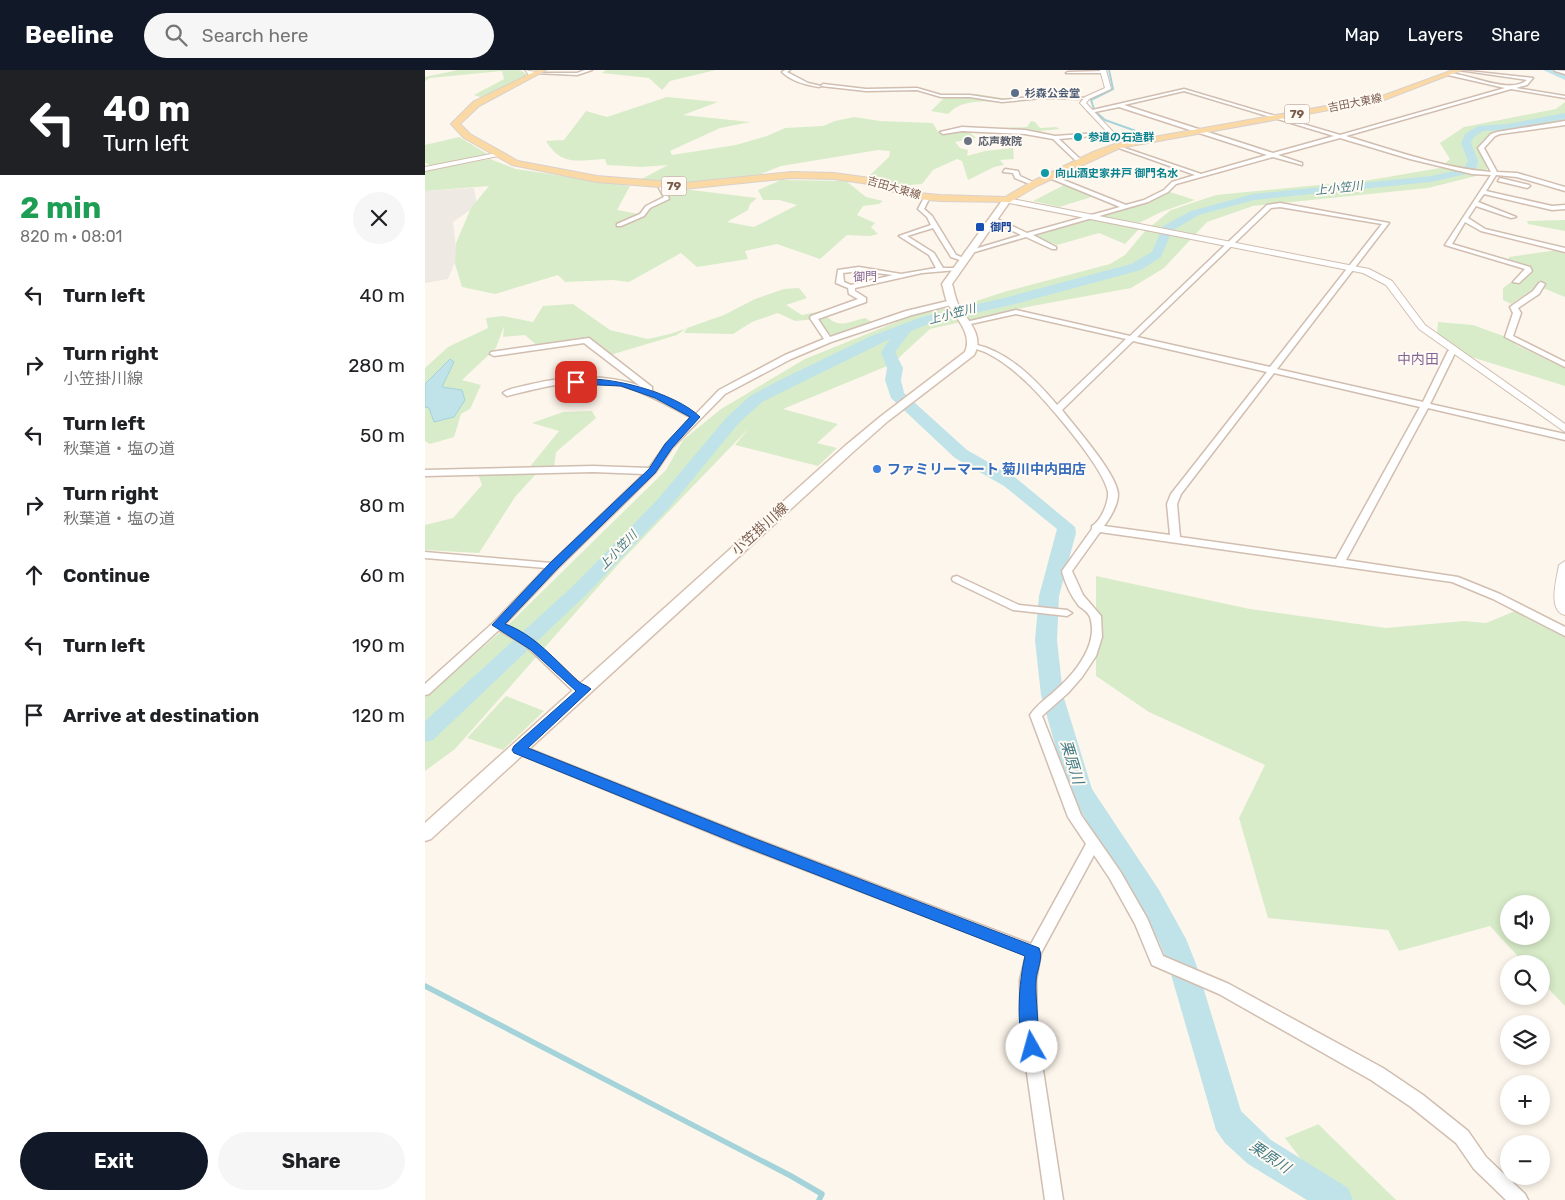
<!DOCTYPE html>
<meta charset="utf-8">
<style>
:root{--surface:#fff;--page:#f6f6f6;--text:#202124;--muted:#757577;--accent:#111827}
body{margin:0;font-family:Rubik,"Noto Sans JP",sans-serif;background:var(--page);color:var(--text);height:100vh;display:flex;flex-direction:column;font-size:19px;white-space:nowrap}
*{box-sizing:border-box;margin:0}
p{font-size:16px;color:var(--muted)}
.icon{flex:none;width:28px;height:28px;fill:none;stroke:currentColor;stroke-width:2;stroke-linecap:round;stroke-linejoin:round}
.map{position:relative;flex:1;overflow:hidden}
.drawer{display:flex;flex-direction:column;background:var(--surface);width:425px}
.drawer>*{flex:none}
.top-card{background:#202124;color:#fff;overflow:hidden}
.tools{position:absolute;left:1075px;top:825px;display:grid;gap:10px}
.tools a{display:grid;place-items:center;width:50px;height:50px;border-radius:50%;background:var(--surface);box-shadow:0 2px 8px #0003;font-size:25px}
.pin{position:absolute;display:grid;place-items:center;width:42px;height:42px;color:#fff;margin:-21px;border-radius:10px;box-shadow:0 2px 8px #0006}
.me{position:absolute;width:55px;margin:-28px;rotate:353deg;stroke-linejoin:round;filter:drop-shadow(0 0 4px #0008)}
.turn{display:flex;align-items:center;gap:18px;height:105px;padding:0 20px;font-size:22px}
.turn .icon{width:65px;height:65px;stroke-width:2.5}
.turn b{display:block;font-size:35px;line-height:42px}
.round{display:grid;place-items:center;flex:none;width:52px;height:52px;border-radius:26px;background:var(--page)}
.overview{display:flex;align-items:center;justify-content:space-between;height:85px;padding:0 20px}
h1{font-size:30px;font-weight:700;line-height:38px;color:#1e9e55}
.cta{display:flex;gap:10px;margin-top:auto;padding:10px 20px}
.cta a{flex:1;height:58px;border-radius:30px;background:var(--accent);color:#fff;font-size:20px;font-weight:700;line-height:58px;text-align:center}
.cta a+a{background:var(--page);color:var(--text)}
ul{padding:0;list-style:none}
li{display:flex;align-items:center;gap:15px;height:70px;padding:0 20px}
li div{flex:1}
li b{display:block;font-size:19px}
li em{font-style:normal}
header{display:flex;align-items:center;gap:30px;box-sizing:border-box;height:70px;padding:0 25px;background:var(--accent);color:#fff}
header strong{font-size:24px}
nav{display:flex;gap:28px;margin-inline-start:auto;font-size:18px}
.search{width:350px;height:45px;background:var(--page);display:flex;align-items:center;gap:12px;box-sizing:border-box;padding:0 18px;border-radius:28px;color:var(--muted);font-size:19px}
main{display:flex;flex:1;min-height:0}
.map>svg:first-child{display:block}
.industrial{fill:#efe9e4}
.green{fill:#d8ecc9;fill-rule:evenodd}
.water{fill:#bfe3e8;stroke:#a5d3da}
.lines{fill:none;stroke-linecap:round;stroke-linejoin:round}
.stream-far1{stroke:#a5d3da;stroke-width:2}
.stream{stroke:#a5d3da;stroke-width:5.5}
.river{fill:#bfe3e8;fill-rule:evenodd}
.minor-casing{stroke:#d1beb0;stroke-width:3}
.tertiary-casing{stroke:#d1beb0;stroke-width:2}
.secondary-casing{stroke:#d6c0b0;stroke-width:3}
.primary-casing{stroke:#dad1cd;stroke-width:2}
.minor{fill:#fff;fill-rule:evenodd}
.tertiary{fill:#fff;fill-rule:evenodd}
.secondary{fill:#fff;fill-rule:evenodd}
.primary{fill:#fbd9a5;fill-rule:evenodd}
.route{fill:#1a73e8;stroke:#114b97}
.service-dot{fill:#5c6f8a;stroke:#fffaf3;stroke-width:2}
.culture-dot{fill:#0f9aa8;stroke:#fffaf3;stroke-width:2}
.worship-dot{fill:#6b7280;stroke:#fffaf3;stroke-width:2}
.transit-dot{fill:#1a4fb4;stroke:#fffaf3;stroke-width:2}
.shop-dot{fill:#3f7fe0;stroke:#fffaf3;stroke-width:2}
.labels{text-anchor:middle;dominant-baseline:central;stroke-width:4;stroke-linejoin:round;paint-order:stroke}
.far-service-label{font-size:11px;font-weight:bold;fill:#4e5e75;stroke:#fffaf3;text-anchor:start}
.far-street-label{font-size:11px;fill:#7a5c4d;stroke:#fffaf3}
.far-culture-label{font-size:11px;font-weight:bold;fill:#0d838f;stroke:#fffaf3;text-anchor:start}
.far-worship-label{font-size:11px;font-weight:bold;fill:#5b616d;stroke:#fffaf3;text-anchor:start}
.far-transit-label{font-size:11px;font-weight:bold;fill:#164399;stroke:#fffaf3;text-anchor:start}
.shield{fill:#fffaf3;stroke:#a28b7f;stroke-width:1}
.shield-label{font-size:12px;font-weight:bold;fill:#7a5c4d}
.far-water-label{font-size:12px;font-style:italic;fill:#437c86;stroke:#fffaf3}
.far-neighbourhood-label{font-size:12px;fill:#846695;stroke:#fffaf3}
.far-quarter-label{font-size:14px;fill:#846695;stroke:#fffaf3}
.shop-label{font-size:14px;font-weight:bold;fill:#366cbe;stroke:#fffaf3;text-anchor:start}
.street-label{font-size:14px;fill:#7a5c4d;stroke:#fffaf3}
.water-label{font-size:15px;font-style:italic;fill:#437c86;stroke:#fffaf3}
</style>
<header>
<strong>Beeline</strong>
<div class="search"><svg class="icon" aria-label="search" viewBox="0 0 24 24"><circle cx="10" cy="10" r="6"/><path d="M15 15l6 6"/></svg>Search here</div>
<nav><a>Map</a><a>Layers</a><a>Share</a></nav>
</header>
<main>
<section class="drawer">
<div class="top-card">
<div class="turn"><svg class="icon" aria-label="left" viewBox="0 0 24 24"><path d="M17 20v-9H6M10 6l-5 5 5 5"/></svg><div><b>40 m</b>Turn left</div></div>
</div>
<div class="overview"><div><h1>2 min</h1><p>820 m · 08:01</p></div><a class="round"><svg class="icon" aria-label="close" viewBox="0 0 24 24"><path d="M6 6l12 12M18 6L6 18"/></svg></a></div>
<ul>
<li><svg class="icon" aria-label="left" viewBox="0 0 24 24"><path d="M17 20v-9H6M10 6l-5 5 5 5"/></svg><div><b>Turn left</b></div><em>40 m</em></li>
<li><svg class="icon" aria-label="right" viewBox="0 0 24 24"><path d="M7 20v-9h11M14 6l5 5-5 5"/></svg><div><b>Turn right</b><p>小笠掛川線</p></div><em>280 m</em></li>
<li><svg class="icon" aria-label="left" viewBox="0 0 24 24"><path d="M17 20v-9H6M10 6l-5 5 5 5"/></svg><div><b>Turn left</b><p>秋葉道・塩の道</p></div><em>50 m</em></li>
<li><svg class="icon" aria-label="right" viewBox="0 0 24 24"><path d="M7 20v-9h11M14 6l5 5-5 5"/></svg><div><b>Turn right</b><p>秋葉道・塩の道</p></div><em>80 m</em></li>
<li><svg class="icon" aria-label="ahead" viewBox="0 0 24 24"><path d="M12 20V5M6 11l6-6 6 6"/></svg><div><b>Continue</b></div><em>60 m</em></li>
<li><svg class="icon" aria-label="left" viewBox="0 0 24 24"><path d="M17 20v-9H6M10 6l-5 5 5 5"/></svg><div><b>Turn left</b></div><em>190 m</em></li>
<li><svg class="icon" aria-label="arrive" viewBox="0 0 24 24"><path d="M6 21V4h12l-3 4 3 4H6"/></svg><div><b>Arrive at destination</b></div><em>120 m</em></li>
</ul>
<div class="cta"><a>Exit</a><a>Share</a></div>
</section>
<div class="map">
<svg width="1140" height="1130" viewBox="0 0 1140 1130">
<rect width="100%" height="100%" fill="#fdf6ec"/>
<polygon class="industrial" points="49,118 52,135 28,152 32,187 23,209 0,213 0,121"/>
<g class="green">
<polygon points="33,0 95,0 103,5 58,28 49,25 79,9 77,1 5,8 0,11 0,7"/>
<polygon points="181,0 291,0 245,11 237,20 224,8 177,3"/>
<path d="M 552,24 L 596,31 C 573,35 541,24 523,44 L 506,41 L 522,25 Z"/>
<path d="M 242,27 L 293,32 L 258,45 L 325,52 L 295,58 L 245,81 L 247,85 L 311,75 L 342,66 L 360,58 L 398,56 L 410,51 L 429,47 L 455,51 L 508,53 L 513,62 L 541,59 L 551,68 L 530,72 L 535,78 L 543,80 L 542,86 L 560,81 L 588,78 L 589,89 L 575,90 L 579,95 L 569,97 L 543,110 L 537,91 L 532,89 L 508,100 L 497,114 L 474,116 L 443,107 L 464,87 L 465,81 L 453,80 L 356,96 L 328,107 L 263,114 L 213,111 L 243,95 L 217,97 L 182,95 L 180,89 C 153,90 137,97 121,71 L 139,70 L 161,41 L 182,47 Z"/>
<polygon points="1140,32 1140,53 1069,64 1057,76 1062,99 1055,105 1003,118 828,136 782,152 739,198 706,218 607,236 505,259 467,294 358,339 413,354 392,373 412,378 393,396 310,375 324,358 197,490 30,679 0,701 0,627 80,558 241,400 258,370 296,339 380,289 489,245 542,234 579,222 685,194 700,185 720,161 746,140 791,125 945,110 1015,98 1025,89 1015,73 1039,57 1131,39"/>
<polygon points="606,51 610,52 615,58 631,57 635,59 614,61 626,64 625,66 545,59 602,57"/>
<polygon points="34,67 64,85 7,97 0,92 0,75"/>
<polygon points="65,89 91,99 205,116 192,140 219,145 241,121 250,118 332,128 325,134 323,140 302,152 329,157 372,135 354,130 338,130 333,120 356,110 421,111 441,127 458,131 454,134 438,136 432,145 450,153 446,157 453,164 445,166 422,165 395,189 352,174 320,181 323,189 272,197 256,183 204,212 188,210 140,212 133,205 70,224 37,217 30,194 31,173 46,138 64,116 0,121 0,101"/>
<polygon points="641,114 670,126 634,137 608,131"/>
<polygon points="745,122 770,130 736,142 714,153 675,147 724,132"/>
<polygon points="665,149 714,159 700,174 674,163 632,175 610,166"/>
<polygon points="1140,150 1140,161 1103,154 1102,151"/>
<polygon points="1140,179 1140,227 1113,216 1086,234 1078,230 1078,218 1086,212 1105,204 1107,199 1083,191 1084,187"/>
<path d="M 374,218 L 382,228 L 361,235 L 377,245 L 396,241 C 413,259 417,254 440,248 L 447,252 L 416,264 L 403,265 L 390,249 L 370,251 L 353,243 L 327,252 L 308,264 L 259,263 L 263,257 L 252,265 L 182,286 L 160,272 L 115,278 L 100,265 L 78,267 L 79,256 L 71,278 L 37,310 L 56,315 L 45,339 L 36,344 L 29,367 L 5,374 L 0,371 L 0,298 L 23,277 L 63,258 L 61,248 L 78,246 L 108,252 L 118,236 L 148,234 L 185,260 L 223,269 L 245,264 L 299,245 L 330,229 L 359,219 Z"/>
<polygon points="1013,252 1048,255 1081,267 1093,276 1140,298 1140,316 1040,285 1012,264"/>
<polygon points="167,341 171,348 131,382 129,398 103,399 134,361 107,353 138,342"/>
<polygon points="73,403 111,404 90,427 54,483 0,480 0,455 28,448 57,415 53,404"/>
<path d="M 671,506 L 825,539 L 961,558 L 1039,551 L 1061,553 L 1090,541 L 1140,566 L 1140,936 L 1116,911 L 1116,894 L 1100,894 L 1065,856 L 974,881 L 963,860 L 843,848 L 814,748 L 840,695 L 724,642 L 671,606 ZM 1084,834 L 1116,834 L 1116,866 L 1084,866 Z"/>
<polygon points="81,626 119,641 78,680 42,668"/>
<polygon points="894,1054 894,1055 971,1130 912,1130 901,1122 860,1068"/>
</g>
<polygon class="water" points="25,289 29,292 17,317 37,320 40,330 29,347 9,352 4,338 0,337 0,314"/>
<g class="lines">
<g class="stream-far1">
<polyline points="669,39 666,30 688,19 684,0"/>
<polyline points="672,43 680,50 725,66"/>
</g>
<polyline class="stream" points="0,916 366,1106 397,1124 394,1130"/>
<g class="river">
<polygon points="1118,0 1130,0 1140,4 1140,10"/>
<polygon points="1140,43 1140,49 1082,60 1058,61 1049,67 1046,73 1053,91 1052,97 1046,103 1006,112 829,130 774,145 747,161 736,187 716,200 590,234 506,253 486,261 470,282 478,298 476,310 479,323 542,380 591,408 650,457 651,463 634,526 632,570 638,625 667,719 734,820 761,869 771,894 816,1041 846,1070 923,1118 928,1130 882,1130 823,1094 800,1073 791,1060 743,894 734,872 714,836 643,721 616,625 610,570 614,526 632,459 579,416 530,388 466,328 460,310 462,298 456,282 465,269 337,332 314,353 244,438 163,523 8,670 0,672 0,651 149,515 232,430 302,347 325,326 353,311 444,267 497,247 583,227 706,194 727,182 738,156 766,141 828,124 1006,106 1038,99 1043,91 1036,73 1040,64 1053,56 1082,54"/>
</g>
<defs>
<g id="minor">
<polygon points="160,0 167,0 152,5 110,3 152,3"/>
<path d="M 360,0 L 365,0 L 362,2 L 383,13 L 396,16 L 394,17 C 381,15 366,11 357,2 Z"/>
<path d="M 1034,0 L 1108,8 L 1102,15 L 1091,18 L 1140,26 L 1140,28 L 1086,19 L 921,66 C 968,80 1017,98 1066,102 L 1053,78 L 1066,64 L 1072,62 L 1140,51 L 1140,55 L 1075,64 L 1070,66 L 1059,78 L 1072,102 L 1092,103 L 1140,117 L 1140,121 L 1092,107 L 1071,105 L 1061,121 L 1127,136 L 1140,135 L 1140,139 L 1127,140 L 1059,124 L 1053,132 L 1091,147 L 1086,148 L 1051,136 L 1043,148 L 1060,159 L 1140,178 L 1140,182 L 1056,161 L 1040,152 L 1027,174 L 1105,197 L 1107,201 L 1094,213 L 1088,212 L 1100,199 L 1020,175 L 1066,105 L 1047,104 L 985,89 L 915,68 L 853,85 L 877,93 L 877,95 L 848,87 L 751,114 L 743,122 L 723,132 L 608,165 L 631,177 L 631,179 L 627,179 L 601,167 L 543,184 L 540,182 L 596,165 L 566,150 L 566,148 L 570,148 L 602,163 L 695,137 L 622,107 L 622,105 L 626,105 L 701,135 L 719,130 L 739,120 L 747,112 L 770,105 L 691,77 L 691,75 L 776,104 L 842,85 L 694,37 L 665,43 L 663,41 L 759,19 L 915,65 L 1080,18 L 1023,5 L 1023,3 C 1046,4 1084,25 1102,10 ZM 759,21 L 909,66 L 848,83 L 699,35 Z"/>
<polygon points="1130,0 1140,1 1140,4 1130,1"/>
<polygon points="679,1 681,3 641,3 643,2"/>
<polygon points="398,14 441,19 492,18 516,25 545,25 577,30 617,26 664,28 662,29 617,28 577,32 545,27 516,27 492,20 441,21 396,16"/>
<polygon points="537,57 600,60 630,66 687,62 690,64 634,69 654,88 659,89 657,92 650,90 628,69 600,64 537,61 518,64 515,62"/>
<polygon points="580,99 593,101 595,106 612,114 607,115 590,108 588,103 578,102"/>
<polygon points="1075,108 1104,115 1105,116 1102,118 1073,111"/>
<polygon points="240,115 245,116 240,119 244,129 225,138 219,146 196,156 192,156 192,154 215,144 221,136 239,127 234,118"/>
<path d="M 500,126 L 505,127 L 499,139 L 507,146 L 531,185 L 541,189 L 538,191 L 526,187 L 508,158 L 482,166 L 509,183 L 518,198 L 532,198 L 532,200 L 497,203 L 430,218 L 430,221 L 441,228 L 441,232 L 393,249 L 405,267 L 481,241 L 527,230 L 531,232 L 530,234 L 487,245 L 406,272 L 366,289 L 300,324 L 247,378 L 230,403 L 133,498 L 80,554 L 109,571 L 155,614 L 164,616 L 166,619 L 164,622 L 160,623 L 147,620 L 101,576 L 74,560 L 4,624 L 0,625 L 0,614 L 69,552 L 121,498 L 0,488 L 0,482 L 126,493 L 219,404 L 168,402 L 0,406 L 0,400 L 168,396 L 224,398 L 241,374 L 267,348 C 246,337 226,325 204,318 C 165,305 121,316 82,326 L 78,323 C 84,318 95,317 103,315 C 139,306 179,303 215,316 L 159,273 L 69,286 L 65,284 L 66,282 L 164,268 L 227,317 L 227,321 L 271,344 L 294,320 L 360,285 L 399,269 L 385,248 L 386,246 L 433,229 L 424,224 L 423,218 L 411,213 L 413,200 L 434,197 L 476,204 L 511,198 L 504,185 L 474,166 L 506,155 L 502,147 L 493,139 ZM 434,201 L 468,205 L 426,215 L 419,212 L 418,203 Z"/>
<path d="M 855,133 L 964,153 L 852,299 L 998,332 L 1023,281 L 1027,279 L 1031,281 L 1005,334 L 1140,364 L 1140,370 L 1003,338 L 921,490 L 1033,507 L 1075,524 L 1140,557 L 1140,566 L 1068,529 L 1027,512 L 675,462 L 647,501 L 658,525 L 676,546 L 677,567 L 671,586 L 657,607 L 643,623 L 617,646 L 656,745 L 695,801 L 722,848 L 738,886 L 804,914 L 958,998 L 998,1025 L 1043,1061 L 1061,1087 L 1100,1124 L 1103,1130 L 1081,1130 L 1049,1099 L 1031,1073 L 986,1037 L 946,1010 L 794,924 L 727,895 L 710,854 L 685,809 L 669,785 L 616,883 L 611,910 L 612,961 L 638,1130 L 620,1130 L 596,961 L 595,910 L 601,885 L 318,776 L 89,682 L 87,679 L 89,676 L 97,676 L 328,768 L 606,874 L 661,774 L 643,747 L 605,645 C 612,634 624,627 633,618 C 651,602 674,573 665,547 C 663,542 658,539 654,536 C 646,526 640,513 637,501 L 667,459 L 667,456 C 676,451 684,432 683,422 C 679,397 616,324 596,307 C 586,298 574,289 562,283 C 556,280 549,279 544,276 L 548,274 C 583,281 610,309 632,335 L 701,269 L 591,244 L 541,255 L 537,253 L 591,240 L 705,266 L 842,135 ZM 855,137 L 957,154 L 845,297 L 712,267 L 846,138 ZM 708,271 L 842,302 L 746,424 L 742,434 L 745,465 L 679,456 C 685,448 693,435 693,424 C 692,404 650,357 637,340 ZM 849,303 L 995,337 L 911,489 L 755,467 L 752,434 L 756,424 Z"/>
<polygon points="1116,212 1120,214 1114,224 1093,238 1096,243 1088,266 1140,292 1140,297 1080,267 1088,243 1085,237 1108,221 1114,213"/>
<polygon points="532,506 594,535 642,540 647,543 642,546 588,540 528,511 527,509 528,507"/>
</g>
<g id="tertiary">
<polygon points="100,0 115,3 104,5"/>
<polygon points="675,0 681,0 686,19 664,29 661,33 689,63 707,72 707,74 685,65 655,33 660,27 680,18"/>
<polygon points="71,83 73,86 0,101 0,97"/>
<polygon points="582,128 944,199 967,211 1000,255 1140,354 1140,362 994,259 961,215 938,203 579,132 579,128"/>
<path d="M 1140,491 L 1140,545 C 1122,541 1132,508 1134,495 Z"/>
</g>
<path id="secondary" d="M 579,128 L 586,130 L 527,214 C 529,220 530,228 533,234 C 542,250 560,266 549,285 L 463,351 L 428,382 L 6,769 L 0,771 L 0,753 L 420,376 L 455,347 L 540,282 C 548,264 531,248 523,234 C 520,228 519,220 517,214 Z"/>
<polygon id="primary" points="113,0 121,0 54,36 35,54 45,64 93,91 172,106 259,113 367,102 409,103 445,108 493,123 515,125 580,127 606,112 668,82 690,74 957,26 1028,0 1037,0 959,30 695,78 612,116 585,132 515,131 492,129 444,114 409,109 367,108 259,119 172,112 87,95 39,68 26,54 48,32"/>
</defs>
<use href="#minor" class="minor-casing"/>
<use href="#tertiary" class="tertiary-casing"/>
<use href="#secondary" class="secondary-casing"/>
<use href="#primary" class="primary-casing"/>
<use href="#minor" class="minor"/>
<use href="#tertiary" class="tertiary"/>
<use href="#secondary" class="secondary"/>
<use href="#primary" class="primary"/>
</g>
<path class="route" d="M 148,310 C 182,304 251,323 275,347 L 247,378 L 230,403 L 133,498 L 80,554 C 109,564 131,591 153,611 C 157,615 162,615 166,619 L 103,678 L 328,768 L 614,878 C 619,888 611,901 611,912 C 610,926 616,975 613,983 L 607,985 L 601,983 C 590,957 594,912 600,886 L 318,776 L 89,683 L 87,680 L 89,676 L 151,621 L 106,580 L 67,555 L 125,493 L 224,399 L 240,374 L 265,347 L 230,328 L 196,316 L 151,314 L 147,312 Z"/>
<circle class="service-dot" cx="590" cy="23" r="5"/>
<g class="culture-dot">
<circle cx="653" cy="67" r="5"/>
<circle cx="620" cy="103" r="5"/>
</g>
<circle class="worship-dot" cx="543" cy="71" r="5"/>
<rect class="transit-dot" x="550" y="152" width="10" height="10" rx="2.5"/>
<circle class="shop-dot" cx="452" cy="399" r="5"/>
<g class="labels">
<g class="far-service-label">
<text x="600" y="23">杉森公会堂</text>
</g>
<g class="far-street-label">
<text transform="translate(930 33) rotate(-11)">吉田大東線</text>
<text transform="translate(469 118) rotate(16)">吉田大東線</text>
</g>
<g class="far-culture-label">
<text x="663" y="67">参道の石造群</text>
<text x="630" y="103">向山酒史家井戸 御門名水</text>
</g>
<g class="far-worship-label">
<text x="553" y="71">応声教院</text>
</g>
<g class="far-transit-label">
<text x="565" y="157">御門</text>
</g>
<g class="shield">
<rect x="859.5" y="34.5" width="25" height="19" rx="4"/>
<rect x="236.5" y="106.5" width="25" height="19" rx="4"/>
</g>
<g class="shield-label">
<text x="872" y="44">79</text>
<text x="249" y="116">79</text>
</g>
<g class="far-water-label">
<text transform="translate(914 118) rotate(-6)">上小笠川</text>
<text transform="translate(527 244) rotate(-15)">上小笠川</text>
<text transform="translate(193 480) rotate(-46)">上小笠川</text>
</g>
<g class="far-neighbourhood-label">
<text x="440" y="207">御門</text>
</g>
<g class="far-quarter-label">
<text x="993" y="289">中内田</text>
</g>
<g class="shop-label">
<text x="462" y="399">ファミリーマート 菊川中内田店</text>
</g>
<g class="street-label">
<text transform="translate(335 459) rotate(-42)">小笠掛川線</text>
</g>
<g class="water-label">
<text transform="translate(647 692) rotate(73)">栗原川</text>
<text transform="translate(845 1087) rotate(34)">栗原川</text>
</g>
</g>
</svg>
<div class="tools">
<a><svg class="icon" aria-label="sound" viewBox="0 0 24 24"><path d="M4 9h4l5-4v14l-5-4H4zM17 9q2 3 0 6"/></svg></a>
<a><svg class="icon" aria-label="search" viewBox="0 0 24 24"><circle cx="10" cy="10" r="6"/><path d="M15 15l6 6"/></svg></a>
<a><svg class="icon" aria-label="layers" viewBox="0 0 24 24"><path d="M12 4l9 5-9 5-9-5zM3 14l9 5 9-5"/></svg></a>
<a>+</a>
<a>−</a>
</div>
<div class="pin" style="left:151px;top:312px;background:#d93025"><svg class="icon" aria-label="arrive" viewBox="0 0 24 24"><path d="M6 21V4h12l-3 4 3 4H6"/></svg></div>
<svg class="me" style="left:607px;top:977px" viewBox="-20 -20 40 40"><circle r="19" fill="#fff"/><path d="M0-13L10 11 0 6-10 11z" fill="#1a73e8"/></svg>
</div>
</main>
